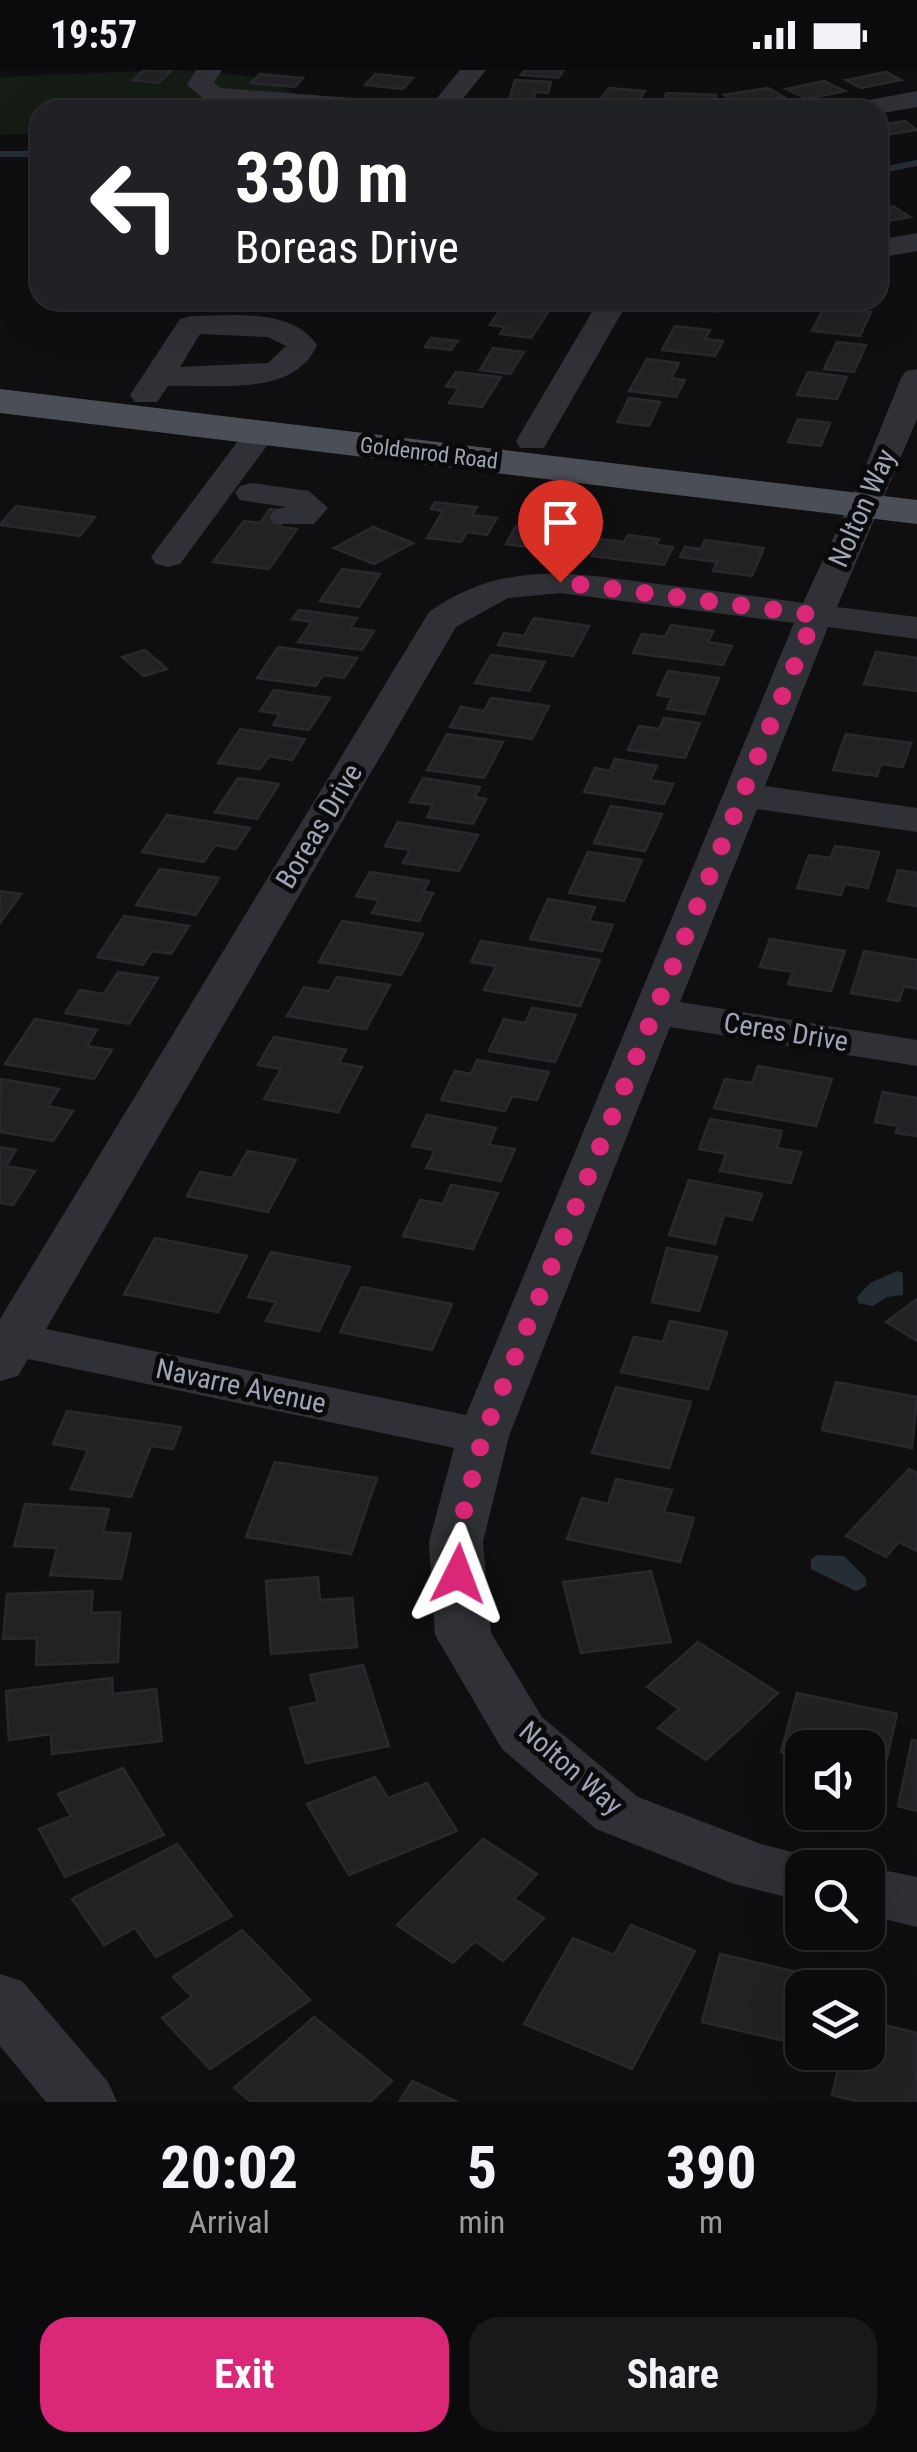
<!DOCTYPE html>
<style>
:root{--surface:#0b0b0d;--page:#19191b;--text:#f1f3f6;--muted:#9a9b9d;--line:#2b2b2e;--accent:#db2777}
body{margin:0;font-family:"Roboto Condensed",sans-serif;background:var(--page);color:var(--text);height:100vh;display:flex;flex-direction:column;font-size:38px;white-space:nowrap}
*{box-sizing:border-box;margin:0}
p{font-size:32px;color:var(--muted)}
.icon{flex:none;width:55px;height:55px;fill:none;stroke:currentColor;stroke-width:2;stroke-linecap:round;stroke-linejoin:round}
.map{position:relative;height:2032px;overflow:hidden}
.sheet{display:flex;flex-direction:column;background:var(--surface);flex:1}
.sheet>*{flex:none}
.top-card{position:absolute;left:30px;top:30px;width:858px;height:210px;border-radius:30px;box-shadow:0 10px 40px #0002,0 0 0 2px var(--line);background:#202124;color:#fff;overflow:hidden}
.controls{position:absolute;left:785px;top:1660px;display:grid;gap:20px}
.controls a{display:grid;place-items:center;width:100px;height:100px;border-radius:20px;background:var(--surface);box-shadow:0 10px 40px #0002,0 0 0 2px var(--line);font-size:50px}
.pin{position:absolute;display:grid;place-items:center;width:85px;height:85px;color:#fff;margin:-102px -42px;border-radius:50% 50% 50% 0;rotate:-45deg;box-shadow:0 0 10px #0007}
.pin .icon{rotate:45deg}
.me{position:absolute;width:110px;margin:-55px;rotate:3deg;stroke-linejoin:round;filter:drop-shadow(0 0 8px #0008)}
.turn{display:flex;align-items:center;gap:35px;height:210px;padding:0 40px;font-size:45px}
.turn .icon{width:130px;height:130px;stroke-width:2.5}
.turn b{display:block;font-size:70px;line-height:85px}
.eta{display:flex;justify-content:space-evenly;align-items:center;height:170px;text-align:center}
.eta b{font-size:60px;font-weight:700;line-height:70px}
.button{display:flex;gap:20px;margin-top:auto;padding:20px 40px}
.button a{flex:1;height:115px;border-radius:30px;background:var(--accent);color:#fff;font-size:40px;font-weight:700;line-height:115px;text-align:center}
.button a+a{background:var(--page);color:var(--text)}
.status{display:flex;justify-content:space-between;align-items:center;height:70px;padding:0 50px;background:var(--surface);direction:ltr}
.status svg{height:28px;fill:currentColor}
.map>svg:first-child{display:block}
.green{fill:#151c16}
.water{fill:#252e35}
.lines{fill:none;stroke-linecap:round;stroke-linejoin:round}
.stream{stroke:#252e35;stroke-width:6}
.building{fill:#222225;stroke:#29292d;stroke-width:2.5}
.minor{fill:#303136;fill-rule:evenodd}
.major{fill:#4b4e55;fill-rule:evenodd}
.route{stroke:#db2777;stroke-width:18;stroke-dasharray:0 32.4}
.labels{text-anchor:middle;dominant-baseline:central;stroke-width:10;stroke-linejoin:round;paint-order:stroke}
.far-street-label{font-size:22px;fill:#9fa5b3;stroke:#0a0a0c}
.street-label{font-size:28px;fill:#9fa5b3;stroke:#0a0a0c}
</style>
<div class="status"><b>19:57</b><svg viewBox="0 0 49 12"><path d="M0 12V9h3v3zM5 12V6h3v6zM10 12V3h3v9zM15 12V0h3v12zM26 1h20v11H26zM47 4h2v5h-2z"/></svg></div>
<div class="map">
<svg width="917" height="2032" viewBox="0 0 917 2032">
<rect width="100%" height="100%" fill="#0f0f11"/>
<polygon class="green" points="176,0 274,8 291,23 266,40 40,40 40,64 0,65 0,7"/>
<g class="water">
<polygon points="897,1201 903,1203 903,1225 887,1227 873,1236 858,1233 857,1227 870,1213"/>
<polygon points="817,1485 844,1486 866,1508 866,1516 856,1521 811,1499 811,1489"/>
</g>
<g class="lines">
<g class="stream">
<polyline points="0,84 40,84"/>
<polyline points="878,101 917,93"/>
</g>
</g>
<g class="building">
<polygon points="144,0 172,0 158,13 133,10"/>
<polygon points="525,0 564,0 558,8 521,5"/>
<polygon points="886,2 901,10 861,18 846,10"/>
<polygon points="260,4 303,8 295,17 251,13"/>
<polygon points="375,4 413,8 403,19 365,15"/>
<polygon points="515,10 551,12 548,23 536,22 533,31 509,30"/>
<polygon points="824,11 845,21 807,29 786,19"/>
<polygon points="609,18 645,21 633,39 596,35"/>
<polygon points="768,18 784,27 742,35 724,25"/>
<polygon points="666,23 716,25 713,39 663,36"/>
<polygon points="905,51 917,60 878,66 878,55"/>
<polygon points="893,136 910,147 878,153 878,139"/>
<polygon points="139,230 204,230 197,239 136,233"/>
<polygon points="683,230 745,230 717,242"/>
<polygon points="504,234 550,239 531,268 500,264 505,257 490,255"/>
<polygon points="824,237 871,242 860,266 812,261"/>
<polygon points="675,256 710,260 705,269 723,271 715,286 662,280"/>
<polygon points="431,268 458,271 451,280 425,277"/>
<polygon points="837,272 866,275 854,302 824,299"/>
<polygon points="493,278 524,282 510,304 480,300"/>
<polygon points="647,289 679,293 671,308 685,310 676,327 629,321"/>
<polygon points="456,302 501,307 482,337 449,333 459,318 446,316"/>
<polygon points="808,302 847,307 837,329 797,325"/>
<polygon points="629,328 660,332 649,356 617,352"/>
<polygon points="798,349 830,353 821,376 788,372"/>
<polygon points="435,432 477,437 472,445 497,448 487,465 467,462 461,472 427,468 443,441 431,439"/>
<polygon points="16,436 95,447 80,466 0,455"/>
<polygon points="270,439 290,441 279,457 297,459 269,499 213,492 244,451 260,453"/>
<polygon points="555,451 592,456 577,484 506,474 516,456 550,460"/>
<polygon points="373,457 413,473 374,494 334,478"/>
<polygon points="628,465 659,469 656,475 673,477 664,495 592,486 601,469 624,472"/>
<polygon points="705,470 764,478 752,506 713,501 717,492 680,487 685,477 701,479"/>
<polygon points="342,499 380,504 359,537 320,531"/>
<polygon points="299,540 357,548 350,558 374,561 362,580 298,572 312,552 292,549"/>
<polygon points="534,548 589,556 573,586 498,575 504,563 524,566"/>
<polygon points="671,555 713,561 708,572 732,576 723,595 633,583 642,564 665,567"/>
<polygon points="278,577 357,588 344,608 323,605 316,616 257,608"/>
<polygon points="145,580 167,599 144,606 122,587"/>
<polygon points="876,582 917,588 917,621 864,614"/>
<polygon points="491,585 545,592 529,621 475,613"/>
<polygon points="668,601 719,608 704,644 667,639 672,627 657,625"/>
<polygon points="274,620 330,628 309,660 273,655 280,644 260,641"/>
<polygon points="491,628 549,636 532,669 450,657 461,637 484,641"/>
<polygon points="664,648 700,653 685,688 628,680 639,656 659,659"/>
<polygon points="240,659 305,669 292,690 269,686 260,699 218,693"/>
<polygon points="447,664 503,672 484,708 427,700"/>
<polygon points="846,664 911,673 903,697 881,694 877,706 833,700"/>
<polygon points="615,689 657,696 650,710 673,714 664,734 584,722 595,698 610,701"/>
<polygon points="238,708 279,714 257,749 215,742"/>
<polygon points="423,708 480,717 475,727 486,729 473,754 427,747 433,735 410,732"/>
<polygon points="611,736 662,744 645,781 594,773"/>
<polygon points="167,745 250,758 236,779 215,775 204,792 142,782"/>
<polygon points="398,752 478,765 459,801 403,793 410,780 385,776"/>
<polygon points="835,776 879,782 868,818 845,814 841,825 797,818 809,785 831,788"/>
<polygon points="588,782 642,790 624,831 569,823"/>
<polygon points="160,799 219,808 196,845 136,835"/>
<polygon points="898,800 917,803 917,836 888,831"/>
<polygon points="370,802 429,811 423,822 433,823 419,851 372,843 379,830 356,826"/>
<polygon points="0,821 21,824 0,853"/>
<polygon points="548,829 595,837 589,851 613,855 602,881 530,869"/>
<polygon points="124,846 189,856 171,884 152,881 143,895 97,887"/>
<polygon points="342,851 423,864 401,905 319,892"/>
<polygon points="770,869 845,881 831,921 788,914 793,902 760,897"/>
<polygon points="481,871 600,890 580,936 484,920 496,896 471,892"/>
<polygon points="864,881 917,890 917,919 904,916 899,931 851,923"/>
<polygon points="118,902 158,908 129,954 65,943 80,920 104,924"/>
<polygon points="337,907 390,915 366,959 287,946 304,917 329,921"/>
<polygon points="532,938 576,945 555,992 489,981 504,949 525,953"/>
<polygon points="35,949 97,960 87,976 112,980 94,1009 5,994"/>
<polygon points="274,967 346,980 339,993 362,997 338,1042 264,1029 281,999 258,995"/>
<polygon points="477,990 549,1002 537,1030 512,1026 505,1041 441,1030 455,1001 471,1004"/>
<polygon points="758,996 832,1009 816,1056 714,1038 725,1009 752,1013"/>
<polygon points="1,1009 59,1019 48,1036 73,1041 53,1071 0,1062"/>
<polygon points="883,1022 917,1028 917,1066 896,1063 898,1056 875,1052"/>
<polygon points="427,1045 496,1058 489,1075 515,1079 501,1111 426,1098 435,1080 412,1076"/>
<polygon points="710,1049 782,1061 777,1078 801,1082 791,1113 720,1101 726,1084 699,1079"/>
<polygon points="0,1077 16,1080 6,1096 35,1101 13,1135 0,1133"/>
<polygon points="248,1081 296,1090 268,1142 187,1126 200,1102 232,1108"/>
<polygon points="689,1110 762,1124 752,1150 724,1145 715,1174 669,1165"/>
<polygon points="451,1115 498,1123 473,1179 403,1166 420,1130 443,1134"/>
<polygon points="155,1168 247,1186 218,1242 124,1224"/>
<polygon points="667,1178 717,1187 699,1241 652,1232"/>
<polygon points="271,1182 350,1197 319,1261 266,1251 276,1232 248,1227"/>
<polygon points="362,1217 452,1234 432,1280 340,1262"/>
<polygon points="917,1229 917,1271 886,1252"/>
<polygon points="670,1251 727,1262 708,1319 621,1302 634,1267 663,1272"/>
<polygon points="836,1312 917,1327 912,1378 822,1360"/>
<polygon points="616,1317 691,1332 669,1398 592,1383"/>
<polygon points="67,1341 181,1357 173,1379 151,1376 131,1427 71,1419 88,1380 53,1374"/>
<polygon points="275,1392 377,1408 351,1484 246,1467"/>
<polygon points="909,1399 917,1403 917,1481 899,1472 886,1487 846,1466"/>
<polygon points="616,1409 672,1420 664,1442 694,1448 680,1492 567,1469 582,1428 608,1434"/>
<polygon points="25,1434 109,1439 103,1462 131,1464 121,1509 50,1505 57,1478 14,1476"/>
<polygon points="651,1501 671,1572 581,1583 563,1512"/>
<polygon points="318,1507 320,1530 352,1528 357,1577 271,1584 266,1511"/>
<polygon points="93,1521 91,1543 120,1542 118,1592 36,1595 37,1568 3,1569 7,1524"/>
<polygon points="698,1572 778,1623 706,1690 658,1658 679,1639 647,1617"/>
<polygon points="363,1595 389,1676 306,1693 290,1638 318,1632 310,1605"/>
<polygon points="112,1608 113,1624 156,1619 162,1671 52,1684 51,1664 9,1670 6,1621"/>
<polygon points="797,1623 897,1644 877,1732 868,1730 868,1678 802,1678 802,1687 781,1682"/>
<polygon points="912,1670 917,1671 917,1741 898,1736"/>
<polygon points="123,1698 164,1765 65,1807 39,1759 71,1746 58,1724"/>
<polygon points="375,1707 388,1728 427,1713 457,1761 349,1805 307,1734"/>
<polygon points="483,1769 537,1804 514,1829 544,1848 503,1891 475,1871 453,1893 397,1855"/>
<polygon points="177,1774 232,1846 156,1887 135,1858 104,1875 72,1829"/>
<polygon points="631,1855 695,1881 632,1999 524,1954 573,1868 614,1885"/>
<polygon points="242,1860 310,1930 210,1999 162,1948 192,1927 173,1907"/>
<polygon points="720,1884 836,1911 835,1918 802,1918 802,1975 702,1952"/>
<polygon points="314,1947 392,2011 370,2032 251,2032 234,2018"/>
<polygon points="868,1951 917,1963 917,2032 860,2032 832,2025 842,1982 868,1982"/>
<polygon points="412,2011 457,2032 399,2032"/>
</g>
<g class="lines">
<g class="minor">
<polygon points="196,0 222,0 214,13 221,18 404,32 417,40 305,40 214,33 205,30 187,15"/>
<polygon points="460,0 486,0 454,40 427,40"/>
<polygon points="917,21 917,37 878,44 878,40 844,40 848,34"/>
<polygon points="917,163 917,181 878,188 878,170"/>
<polygon points="599,230 629,230 544,378 520,378 516,371"/>
<path d="M 191,246 C 231,246 291,237 317,275 C 294,328 216,314 168,316 L 157,332 L 135,332 L 130,325 L 176,255 L 180,249 ZM 200,264 L 268,267 L 286,276 L 268,293 L 180,297 Z"/>
<path d="M 917,299 L 917,349 L 837,537 L 917,547 L 917,569 L 828,557 L 765,716 L 917,738 L 917,762 L 757,739 L 680,932 L 917,970 L 917,996 L 670,957 L 509,1366 L 483,1472 L 491,1563 L 542,1647 L 638,1727 L 761,1774 L 823,1790 L 827,1798 L 802,1798 L 802,1831 L 734,1814 L 596,1759 L 502,1679 L 435,1565 L 429,1472 L 454,1378 L 28,1289 L 18,1306 L 0,1311 L 0,1249 L 429,542 C 504,489 573,503 658,514 C 706,520 755,526 803,533 L 859,412 L 901,308 L 906,301 ZM 560,523 L 794,553 L 466,1345 L 46,1259 L 456,557 L 508,528 Z"/>
<polygon points="261,352 272,355 277,362 180,494 168,497 156,494 151,487 156,480 250,355"/>
<polygon points="252,413 309,421 328,438 314,454 274,454 269,447 274,440 286,437 240,430 235,423 240,416"/>
<polygon points="868,1797 917,1807 917,1857 868,1845"/>
<polygon points="0,1904 22,1911 108,2012 117,2032 46,2032 0,1976"/>
</g>
<polygon class="major" points="0,319 917,430 917,454 0,343"/>
</g>
<g class="lines">
<polyline class="route" points="458,1504 456,1472 483,1366 815,545 560,512"/>
</g>
<g class="labels">
<g class="far-street-label">
<text transform="translate(429 383) rotate(7)">Goldenrod Road</text>
</g>
<g class="street-label">
<text transform="translate(862 438) rotate(-66)">Nolton Way</text>
<text transform="translate(319 756) rotate(-59)">Boreas Drive</text>
<text transform="translate(786 962) rotate(9)">Ceres Drive</text>
<text transform="translate(241 1316) rotate(12)">Navarre Avenue</text>
<text transform="translate(571 1698) rotate(41)">Nolton Way</text>
</g>
</g>
</svg>
<div class="controls">
<a><svg class="icon" aria-label="sound" viewBox="0 0 24 24"><path d="M4 9h4l5-4v14l-5-4H4zM17 9q2 3 0 6"/></svg></a>
<a><svg class="icon" aria-label="search" viewBox="0 0 24 24"><circle cx="10" cy="10" r="6"/><path d="M15 15l6 6"/></svg></a>
<a><svg class="icon" aria-label="layers" viewBox="0 0 24 24"><path d="M12 4l9 5-9 5-9-5zM3 14l9 5 9-5"/></svg></a>
</div>
<div class="pin" style="left:560px;top:512px;background:#d93025"><svg class="icon" aria-label="arrive" viewBox="0 0 24 24"><path d="M6 21V4h12l-3 4 3 4H6"/></svg></div>
<svg class="me" style="left:458px;top:1504px" viewBox="-20 -20 40 40"><path d="M0-17L14 15 0 8-14 15z" fill="#db2777" stroke="#fff" stroke-width="4"/></svg>
<div class="top-card">
<div class="turn"><svg class="icon" aria-label="left" viewBox="0 0 24 24"><path d="M17 20v-9H6M10 6l-5 5 5 5"/></svg><div><b>330 m</b>Boreas Drive</div></div>
</div>
</div>
<section class="sheet">
<div class="eta">
<div><b>20:02</b><p>Arrival</p></div>
<div><b>5</b><p>min</p></div>
<div><b>390</b><p>m</p></div>
</div>
<div class="button"><a>Exit</a><a>Share</a></div>
</section>
